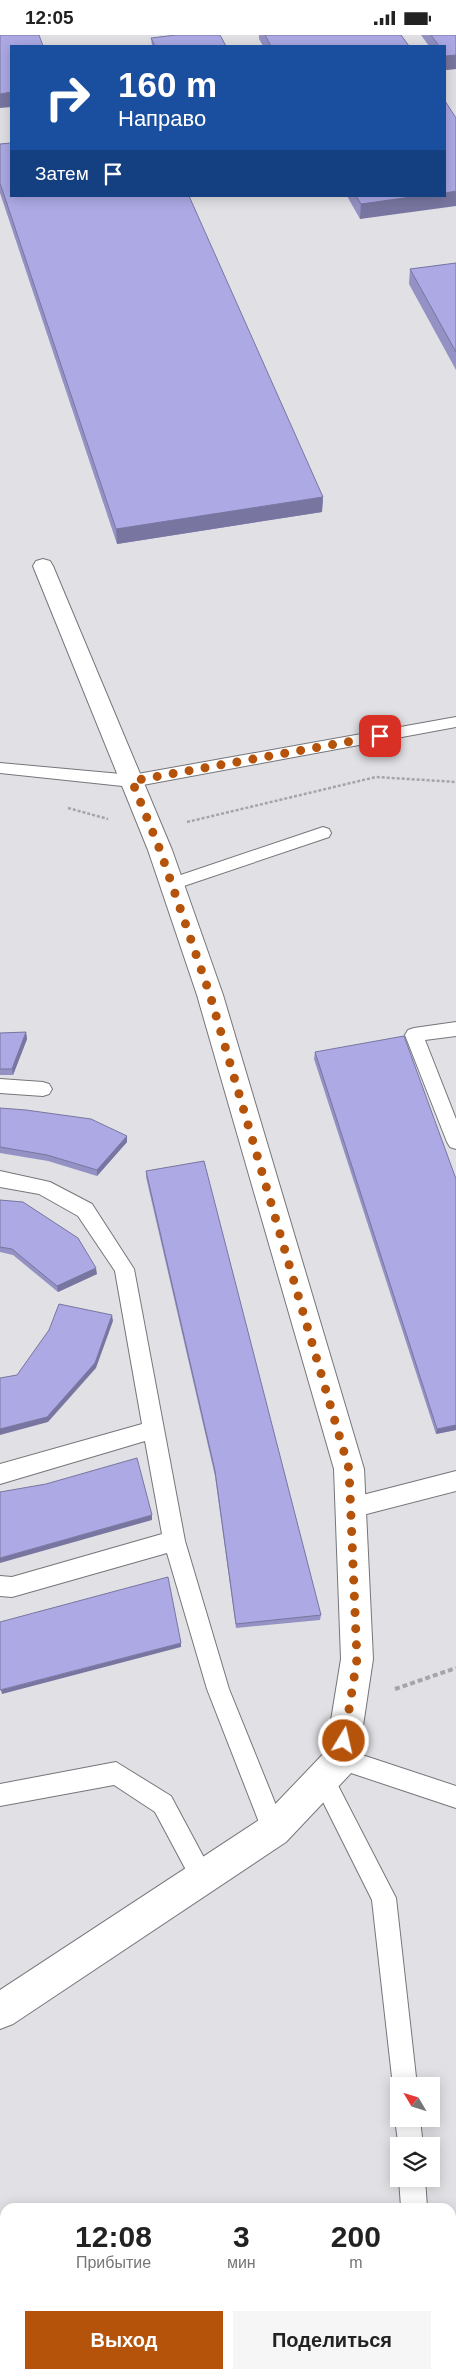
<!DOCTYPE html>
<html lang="ru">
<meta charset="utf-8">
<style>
:root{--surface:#fff;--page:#f6f6f6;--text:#222;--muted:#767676;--accent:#b45309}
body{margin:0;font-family:Arial,sans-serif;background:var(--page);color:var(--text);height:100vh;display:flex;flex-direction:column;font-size:19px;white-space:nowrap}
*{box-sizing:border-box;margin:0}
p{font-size:16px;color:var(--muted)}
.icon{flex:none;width:28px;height:28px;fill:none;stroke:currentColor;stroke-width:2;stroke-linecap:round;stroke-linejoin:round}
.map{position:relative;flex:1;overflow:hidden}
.side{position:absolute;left:0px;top:2168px;width:456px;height:176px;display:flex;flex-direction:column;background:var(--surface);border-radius:15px 15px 0 0;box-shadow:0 2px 12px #0003}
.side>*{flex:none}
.top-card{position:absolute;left:10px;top:10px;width:436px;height:152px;border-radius:0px;box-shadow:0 2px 12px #0003;background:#1a4fa0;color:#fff;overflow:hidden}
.needle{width:32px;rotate:308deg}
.fabs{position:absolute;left:390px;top:2042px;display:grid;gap:10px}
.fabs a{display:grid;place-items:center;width:50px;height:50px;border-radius:0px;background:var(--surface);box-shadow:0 2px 12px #0003;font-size:25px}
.pin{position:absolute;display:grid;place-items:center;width:42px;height:42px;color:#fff;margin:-21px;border-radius:10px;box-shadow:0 2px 8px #0006}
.me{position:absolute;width:55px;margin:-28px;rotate:9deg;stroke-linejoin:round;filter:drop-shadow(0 0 4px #0008)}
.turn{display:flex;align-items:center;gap:18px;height:105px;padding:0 25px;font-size:22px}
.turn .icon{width:65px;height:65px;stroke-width:2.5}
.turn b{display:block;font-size:35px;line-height:42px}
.then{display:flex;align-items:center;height:48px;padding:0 25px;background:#0003;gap:10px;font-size:19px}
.eta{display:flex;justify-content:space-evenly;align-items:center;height:85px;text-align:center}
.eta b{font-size:30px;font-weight:700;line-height:35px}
.primary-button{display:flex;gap:10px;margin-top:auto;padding:10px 25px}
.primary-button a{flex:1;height:58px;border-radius:0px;background:var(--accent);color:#fff;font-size:20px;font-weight:700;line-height:58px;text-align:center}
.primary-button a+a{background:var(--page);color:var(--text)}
.status{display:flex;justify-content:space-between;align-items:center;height:35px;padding:0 25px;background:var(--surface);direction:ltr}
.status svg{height:14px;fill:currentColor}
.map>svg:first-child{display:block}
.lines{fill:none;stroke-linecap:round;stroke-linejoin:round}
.service-casing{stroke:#75767a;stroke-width:2}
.minor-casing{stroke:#75767a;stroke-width:2}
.path-far1{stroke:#a5a5a8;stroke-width:2.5;stroke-dasharray:3 2;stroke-linecap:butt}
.path{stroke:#a5a5a8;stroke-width:4;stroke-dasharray:5 3;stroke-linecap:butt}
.service{fill:#fff;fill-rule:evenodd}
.minor{fill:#fff;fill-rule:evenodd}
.wall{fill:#9491c4}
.shaded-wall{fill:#7876a0}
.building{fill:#aca9e4;stroke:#7876a0}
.route{stroke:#b45309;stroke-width:9;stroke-dasharray:0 16.2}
</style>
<div class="status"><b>12:05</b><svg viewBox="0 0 49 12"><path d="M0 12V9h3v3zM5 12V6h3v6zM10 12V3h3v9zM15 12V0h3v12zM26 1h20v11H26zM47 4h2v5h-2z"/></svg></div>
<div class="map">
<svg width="456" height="2343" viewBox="0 0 456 2343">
<rect width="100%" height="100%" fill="#e1e1e5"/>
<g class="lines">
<defs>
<g id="service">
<polygon points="456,682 456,692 132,752 0,738 0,728 132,740"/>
<polygon points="323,792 329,794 331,798 329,802 172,855 166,853 164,849 166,845"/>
<polygon points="456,987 456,1001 425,1005 456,1084 456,1114 450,1112 447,1107 405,1000 408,995 414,993"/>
<polygon points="0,1044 43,1047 49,1049 52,1054 49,1059 43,1061 0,1058"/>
<polygon points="0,1136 50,1147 92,1169 134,1234 185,1506 229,1654 286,1795 282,1803 274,1807 266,1803 262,1795 207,1654 167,1518 12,1562 0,1561 0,1541 12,1542 162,1499 145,1406 0,1449 0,1429 142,1389 115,1236 78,1181 39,1159 0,1152"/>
<polygon points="456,1436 456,1456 351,1483 344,1480 341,1473 344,1466 351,1463"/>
<polygon points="341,1713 456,1751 456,1773 333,1732 330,1724 333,1716"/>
<polygon points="116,1727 171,1761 210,1834 214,1842 210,1850 202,1854 194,1850 155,1777 114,1750 0,1771 0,1749"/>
<polygon points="322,1732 330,1735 396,1863 417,2051 399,2051 399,2061 393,2051 372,1865 311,1743 314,1735"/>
<polygon points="399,2076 399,2084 420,2084 423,2111 399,2111 399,2114 395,2084"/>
<polygon points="399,2144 425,2144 427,2172 401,2172"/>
<polygon points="456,2211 456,2237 451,2239 451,2213"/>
<polygon points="451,2311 456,2313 456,2343 445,2339 451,2339"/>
</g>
<polygon id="minor" points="43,524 50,526 53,531 172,815 223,960 364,1434 373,1624 358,1724 353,1736 286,1807 13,1989 0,1994 0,1955 262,1783 326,1716 341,1624 334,1434 197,960 148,815 33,531 36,526"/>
</defs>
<use href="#service" class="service-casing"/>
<use href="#minor" class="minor-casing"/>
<g class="path-far1">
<polyline points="68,773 108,784"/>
<polyline points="187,787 376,742 456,747"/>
</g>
<polyline class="path" points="395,1654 456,1633"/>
<use href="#service" class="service"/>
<use href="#minor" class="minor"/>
</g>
<g class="wall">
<polygon points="259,0 401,0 409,11 263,11 259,4"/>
<polygon points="421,0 456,0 456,34 445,35 445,11 429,11"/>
<polygon points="151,3 226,11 152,11"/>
<polygon points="0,109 323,462 322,477 117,509 0,158"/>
<polygon points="347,161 445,161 360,184"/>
<polygon points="456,228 456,335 409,249 410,234"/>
<polygon points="26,997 27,1004 13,1040 0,1040 0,998"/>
<polygon points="315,1017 456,1395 436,1399 314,1024"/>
<polygon points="0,1073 127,1101 127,1107 97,1141 48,1126 0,1118"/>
<polygon points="146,1136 321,1580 320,1585 236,1593 215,1441 146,1142"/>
<polygon points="0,1165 97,1239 58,1257 13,1220 0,1217"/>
</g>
<g class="shaded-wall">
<polygon points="456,20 456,34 445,35 446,21"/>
<polygon points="11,57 11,72 0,73 0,59"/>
<polygon points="456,156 456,171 360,184 361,169 418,161 445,161 445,158"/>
<polygon points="323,462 322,477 117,509 116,494"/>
<polygon points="26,997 27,1004 13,1040 12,1034"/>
<polygon points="127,1101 127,1107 97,1141 97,1135"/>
<polygon points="96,1233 97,1239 58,1257 57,1251"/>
<polygon points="112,1280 113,1286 96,1333 48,1387 0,1400 0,1394"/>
<polygon points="456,1390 456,1395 436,1399 437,1394"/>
<polygon points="152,1480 152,1485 0,1528 0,1523"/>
<polygon points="181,1608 181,1612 2,1659 1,1655"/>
</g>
<g class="building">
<polygon points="0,0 39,0 43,11 11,11 11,57 0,59"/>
<polygon points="176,0 220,0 226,11 155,11 151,3"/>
<polygon points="265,0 401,0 409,11 271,11"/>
<polygon points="431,0 456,0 456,20 446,21 445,20 445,11 439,11"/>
<polygon points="445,66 456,83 456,156 445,158"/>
<polygon points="11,108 11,161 189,161 323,462 116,494 0,148 0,109"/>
<polygon points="356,161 418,161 361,169"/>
<polygon points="456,228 456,317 410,234"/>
<polygon points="26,997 12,1034 0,1034 0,998"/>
<polygon points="404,1001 456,1144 456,1390 437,1394 315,1017"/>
<polygon points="0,1073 26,1075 91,1084 127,1101 97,1135 47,1120 0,1112"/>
<polygon points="204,1126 321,1580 236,1589 215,1436 146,1136"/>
<polygon points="0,1165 23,1167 78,1203 96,1233 57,1251 12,1214 0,1212"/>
<polygon points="59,1269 112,1280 95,1328 47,1382 0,1394 0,1343 17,1340 49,1295"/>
<polygon points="137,1423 152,1480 0,1523 0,1457 46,1449"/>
<polygon points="168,1542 181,1608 0,1655 0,1587"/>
</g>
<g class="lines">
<polyline class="route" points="344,1706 357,1624 349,1434 210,960 160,815 132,746 380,701"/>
</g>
</svg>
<div class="fabs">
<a><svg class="needle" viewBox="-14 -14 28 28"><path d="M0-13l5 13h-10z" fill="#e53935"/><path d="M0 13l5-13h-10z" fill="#767676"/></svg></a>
<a><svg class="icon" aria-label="layers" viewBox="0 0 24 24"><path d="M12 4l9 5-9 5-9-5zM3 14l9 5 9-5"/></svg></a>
</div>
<div class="pin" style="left:380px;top:701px;background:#d93025"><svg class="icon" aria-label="arrive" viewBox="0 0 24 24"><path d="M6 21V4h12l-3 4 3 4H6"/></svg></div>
<svg class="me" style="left:344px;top:1706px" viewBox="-20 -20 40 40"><circle r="17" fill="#b45309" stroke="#fff" stroke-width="3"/><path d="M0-11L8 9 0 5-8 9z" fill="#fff"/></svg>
<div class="top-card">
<div class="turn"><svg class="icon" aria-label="right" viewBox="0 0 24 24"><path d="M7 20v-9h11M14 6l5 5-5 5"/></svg><div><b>160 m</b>Направо</div></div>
<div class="then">Затем<svg class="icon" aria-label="arrive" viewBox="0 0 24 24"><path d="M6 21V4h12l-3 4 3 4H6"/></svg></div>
</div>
<section class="side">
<div class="eta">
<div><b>12:08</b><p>Прибытие</p></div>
<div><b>3</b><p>мин</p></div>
<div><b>200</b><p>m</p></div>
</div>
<div class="primary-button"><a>Выход</a><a>Поделиться</a></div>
</section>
</div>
